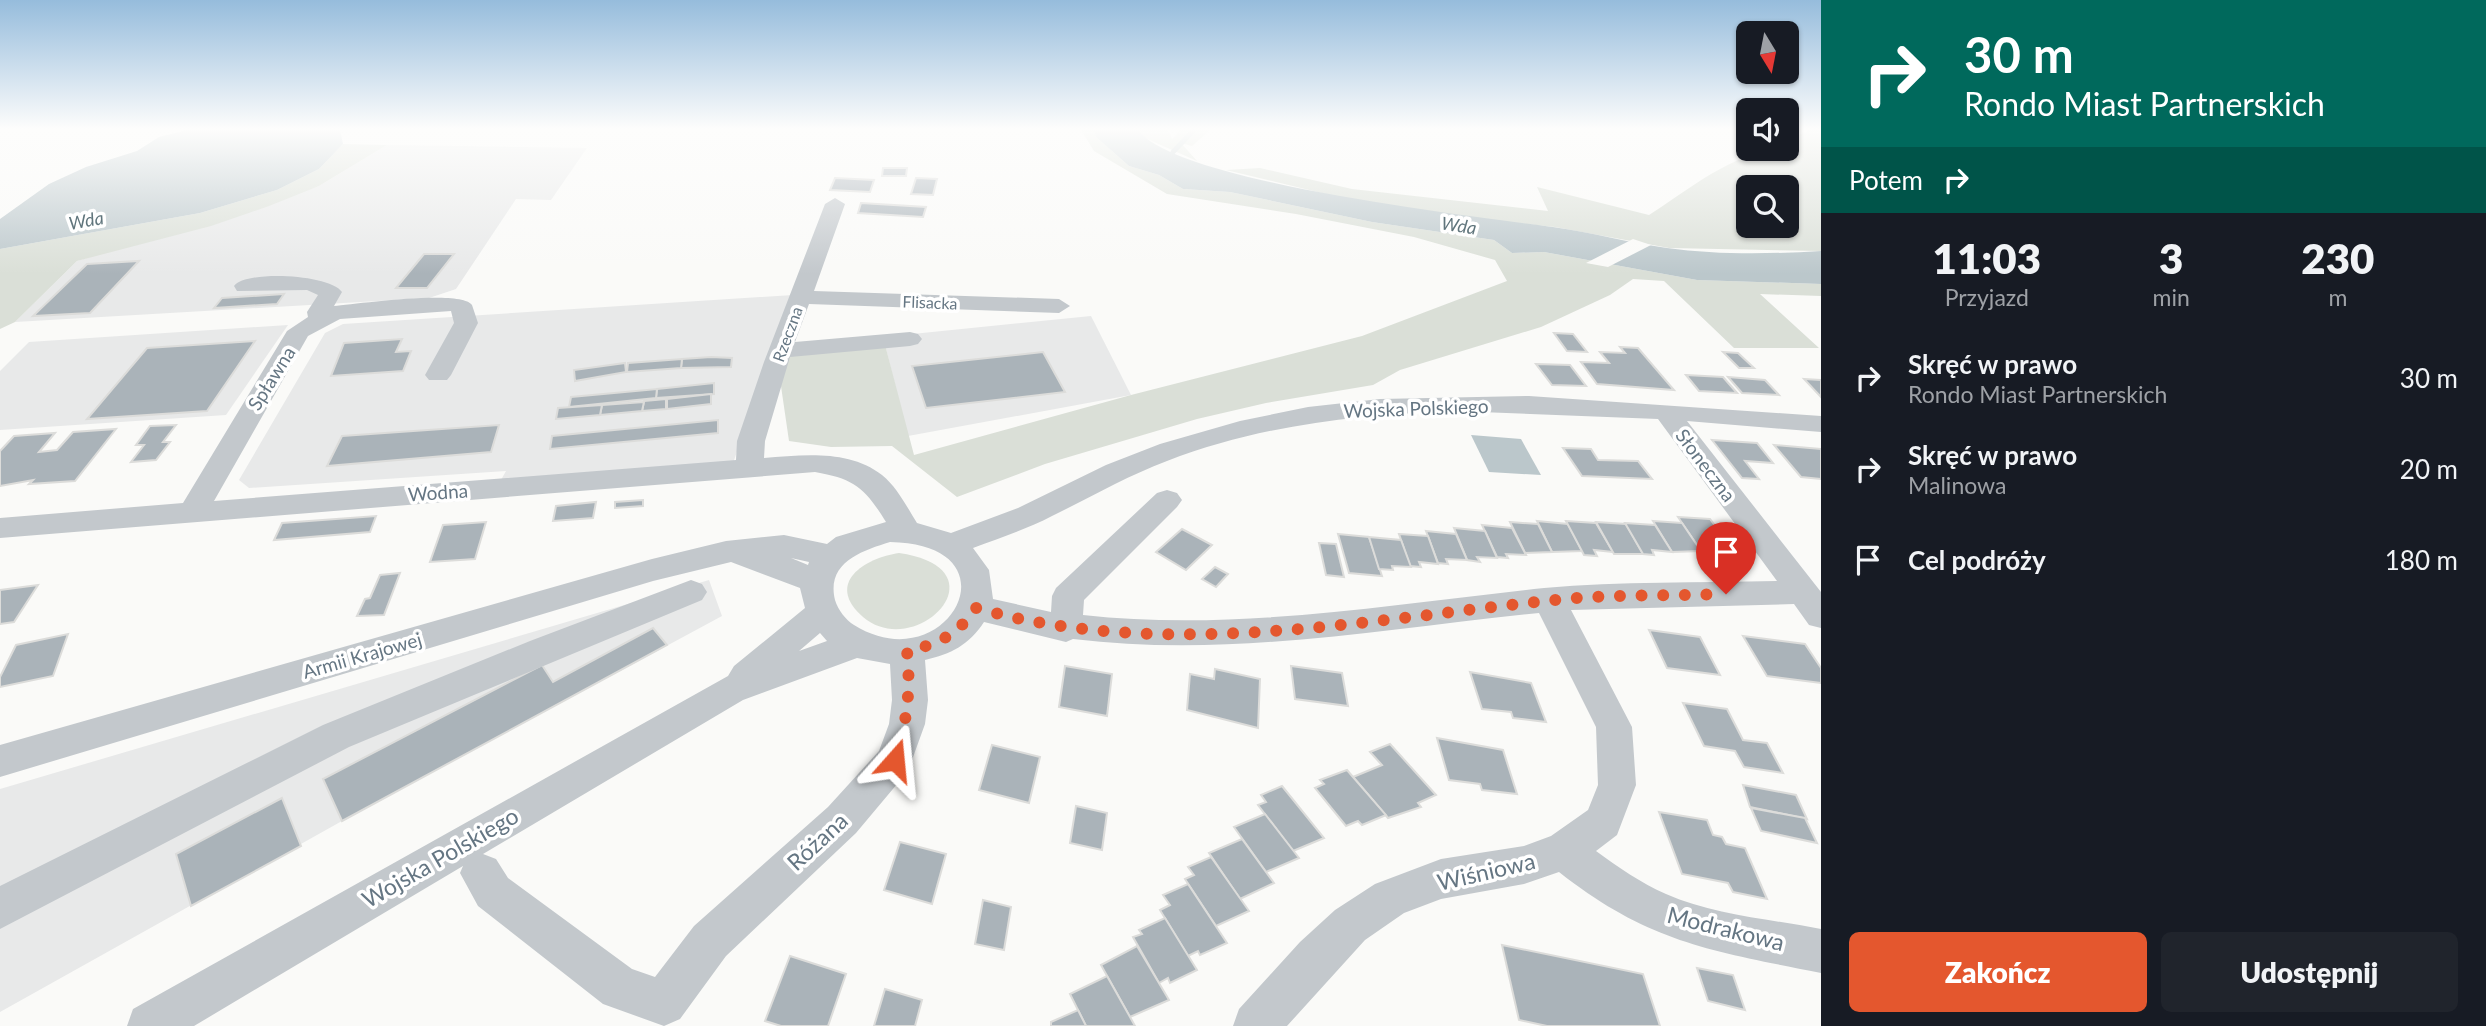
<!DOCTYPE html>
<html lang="pl">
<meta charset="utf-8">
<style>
:root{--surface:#171b24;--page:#20242c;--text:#f1f3f6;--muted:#9ea1a6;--accent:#e4572e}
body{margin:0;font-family:Lato,sans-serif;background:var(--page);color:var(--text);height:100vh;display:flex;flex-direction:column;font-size:26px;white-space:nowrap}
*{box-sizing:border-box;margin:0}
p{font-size:23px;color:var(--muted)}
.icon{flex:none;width:38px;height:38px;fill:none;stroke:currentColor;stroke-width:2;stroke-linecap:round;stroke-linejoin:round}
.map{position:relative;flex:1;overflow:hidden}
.drawer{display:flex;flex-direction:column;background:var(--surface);width:665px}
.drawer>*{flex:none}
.hud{background:#00695c;color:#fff;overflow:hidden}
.needle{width:46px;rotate:170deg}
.controls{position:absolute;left:1736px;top:21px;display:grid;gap:14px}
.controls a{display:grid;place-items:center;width:63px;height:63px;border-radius:10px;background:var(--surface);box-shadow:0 2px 5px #0004;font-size:35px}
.pin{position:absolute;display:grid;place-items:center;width:60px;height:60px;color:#fff;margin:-72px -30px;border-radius:50% 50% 50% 0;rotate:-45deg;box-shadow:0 0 7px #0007}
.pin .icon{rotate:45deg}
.me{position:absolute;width:77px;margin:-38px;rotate:18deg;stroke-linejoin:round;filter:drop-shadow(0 0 5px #0008)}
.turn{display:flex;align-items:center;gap:24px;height:147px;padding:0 28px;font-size:32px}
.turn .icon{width:91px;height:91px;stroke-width:2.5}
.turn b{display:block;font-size:49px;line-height:60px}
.then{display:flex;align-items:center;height:66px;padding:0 28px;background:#0003;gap:14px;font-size:26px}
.eta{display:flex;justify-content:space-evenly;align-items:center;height:119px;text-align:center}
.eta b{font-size:42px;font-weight:800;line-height:49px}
.button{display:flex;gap:14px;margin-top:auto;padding:14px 28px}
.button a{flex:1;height:80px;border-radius:10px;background:var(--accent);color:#fff;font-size:28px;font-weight:800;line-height:80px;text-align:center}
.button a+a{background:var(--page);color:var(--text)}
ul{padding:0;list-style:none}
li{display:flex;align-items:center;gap:21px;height:91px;padding:0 28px}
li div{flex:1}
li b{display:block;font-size:26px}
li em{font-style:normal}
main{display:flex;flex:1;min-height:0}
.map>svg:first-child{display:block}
.built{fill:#e8e9e9}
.green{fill:#dadfd7;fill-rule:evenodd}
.water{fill:#bbc7cb}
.pier{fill:#fafaf8}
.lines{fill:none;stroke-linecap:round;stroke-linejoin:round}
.stream{stroke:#bbc7cb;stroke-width:5}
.building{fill:#aab3b9;stroke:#dcdcda;stroke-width:2}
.minor{fill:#c3c8cc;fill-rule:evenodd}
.route{stroke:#e4572e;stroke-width:12;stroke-dasharray:0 21.6}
.labels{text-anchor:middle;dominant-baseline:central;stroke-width:7;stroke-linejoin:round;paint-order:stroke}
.far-street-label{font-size:16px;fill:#657683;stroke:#fff}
.far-water-label{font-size:18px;font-style:italic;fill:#60757c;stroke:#fff}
.street-label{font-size:19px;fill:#657683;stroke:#fff}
.near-street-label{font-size:23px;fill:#657683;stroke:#fff}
</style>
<main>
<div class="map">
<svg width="1821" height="1026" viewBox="0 0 1821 1026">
<rect width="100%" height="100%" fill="#fafaf8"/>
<g class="built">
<polygon points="387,145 587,148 551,200 516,199 456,289 429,298 15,322 77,261 319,186"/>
<polygon points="793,295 733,463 501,480 506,471 249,488 239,480 325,333 343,324"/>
<polygon points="1091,316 1131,395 908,436 883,337"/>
<polygon points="288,325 226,415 0,430 0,371 29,342"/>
<polygon points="709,580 722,616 342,821 0,1012 0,789"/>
</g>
<g class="green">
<polygon points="1081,130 1094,130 1096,137 1129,166 1159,175 1183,189 1230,192 1372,222 1494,240 1512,253 1544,252 1697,280 1821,284 1821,296 1760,294 1819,348 1734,348 1664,281 1633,279 1610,295 1541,327 1400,370 1373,385 1266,403 1197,419 1045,464 957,497 892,446 831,447 789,441 775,345 883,337 914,455 1131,395 1362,336 1507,281 1495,260 1414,237 1296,214 1167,194 1094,151"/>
<polygon points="1138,130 1168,130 1172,139 1181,130 1210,130 1192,146 1181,143 1197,161 1143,137"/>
<path d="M 1810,130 L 1821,130 L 1821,251 L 1669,248 L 1555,227 L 1467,218 L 1334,196 L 1226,170 L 1260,168 L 1352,189 L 1548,211 L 1537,187 L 1649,215 C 1690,189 1736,149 1787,149 L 1787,140 ZM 1748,187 L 1787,187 L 1787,226 L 1748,226 Z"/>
<polygon points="343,144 387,145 319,186 269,206 211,226 77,261 15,322 0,329 0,249 200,213 277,190 319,169"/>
<path d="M 899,553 C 1007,569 916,662 863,617 C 824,583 865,558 899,553 Z"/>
</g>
<g class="water">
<polygon points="187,130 340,130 343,144 319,169 277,190 200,213 0,249 0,219 49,184 86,167 137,151 159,137"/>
<path d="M 1094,130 L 1138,130 C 1177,183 1479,217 1553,227 C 1591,232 1629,243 1667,248 C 1717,255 1771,254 1821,251 L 1821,284 L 1697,280 L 1544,252 L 1512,253 L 1494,240 L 1372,222 L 1230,192 L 1183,189 L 1159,175 L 1129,166 L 1096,137 Z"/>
<polygon points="1471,435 1521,439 1541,475 1489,472"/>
</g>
<polygon class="pier" points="1633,239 1651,245 1608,267 1586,263"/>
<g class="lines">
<polyline class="stream" points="1173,152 1194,130"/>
</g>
<g class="building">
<polygon points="883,168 907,168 906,176 882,176"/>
<polygon points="835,178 874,180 870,192 830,190"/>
<polygon points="916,178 937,179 933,195 911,194"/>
<polygon points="861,203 926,207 923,217 858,213"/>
<polygon points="424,254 454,254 427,288 396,288"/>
<polygon points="139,261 90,313 33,316 87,264"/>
<polygon points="284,294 277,304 214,308 222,298"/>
<polygon points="1554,333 1573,334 1587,352 1567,351"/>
<polygon points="402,339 396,352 411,351 403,371 331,376 344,343"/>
<polygon points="255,341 207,411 87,419 147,348"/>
<polygon points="1620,347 1638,348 1674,390 1597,384 1581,362 1609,363 1600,352 1625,353"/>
<polygon points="1043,352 1065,392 926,408 912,366"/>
<polygon points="1723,352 1738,353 1754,368 1739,368"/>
<polygon points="711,357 732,358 731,367 681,368 682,359"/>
<polygon points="682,359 681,368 627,372 628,363"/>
<polygon points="625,363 626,372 575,381 574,370"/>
<polygon points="1536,364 1570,365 1586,386 1552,385"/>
<polygon points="1686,375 1723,377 1737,393 1699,391"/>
<polygon points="1728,377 1765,380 1779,395 1742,393"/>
<polygon points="1804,379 1821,380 1821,397"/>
<polygon points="714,383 714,394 656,398 657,389"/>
<polygon points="657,389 656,398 569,407 571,397"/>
<polygon points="711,394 711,404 667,409 667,399"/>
<polygon points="666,399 666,409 642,411 644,401"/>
<polygon points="644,402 642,411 600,415 602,405"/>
<polygon points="602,405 600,415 556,419 558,408"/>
<polygon points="718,420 718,433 550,449 552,436"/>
<polygon points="176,425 163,442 170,442 156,460 131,462 144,445 136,445 150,426"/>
<polygon points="499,425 491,452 327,466 342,436"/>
<polygon points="116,429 75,481 29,484 33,480 0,486 0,451 14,436 55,433 39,452 57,450 73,432"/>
<polygon points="1712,440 1757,443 1773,463 1745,461 1759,479 1742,478"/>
<polygon points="1774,445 1821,449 1821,479 1801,477"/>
<polygon points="1563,448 1591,449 1598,460 1638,461 1652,479 1582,476"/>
<polygon points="643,500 643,506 615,508 615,502"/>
<polygon points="596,502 593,518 553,521 556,506"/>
<polygon points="376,516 370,532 274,540 282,523"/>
<polygon points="1678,517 1710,519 1730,546 1707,544 1710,549 1699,548"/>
<polygon points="1537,521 1568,524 1582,551 1552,552"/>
<polygon points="1566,521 1596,523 1613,552 1594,550 1597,556 1584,555"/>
<polygon points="1653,521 1682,523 1701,551 1672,552"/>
<polygon points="486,522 475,559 430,562 443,525"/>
<polygon points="1510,522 1538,524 1552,552 1525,553"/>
<polygon points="1596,522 1626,524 1643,554 1614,554"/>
<polygon points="1625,523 1655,525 1672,552 1652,550 1654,555 1643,554"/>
<polygon points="1482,525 1512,528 1526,555 1506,554 1508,558 1497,557"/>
<polygon points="1454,528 1485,531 1497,558 1477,557 1480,562 1467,560"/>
<polygon points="1182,529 1212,545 1186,570 1156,552"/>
<polygon points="1426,531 1456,534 1467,560 1446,559 1448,564 1438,563"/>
<polygon points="1338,534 1369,537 1382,576 1349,573"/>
<polygon points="1399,534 1428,536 1438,564 1419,562 1421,567 1410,566"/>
<polygon points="1369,537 1401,540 1411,567 1392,566 1393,570 1379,569"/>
<polygon points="1319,543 1336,544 1344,577 1326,575"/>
<polygon points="1215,567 1228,574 1216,587 1202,579"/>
<polygon points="400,573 384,615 357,616 365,599 370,598 380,575"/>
<polygon points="38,585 14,622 0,624 0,590"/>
<polygon points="653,628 667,645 342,821 323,779 542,665 553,682"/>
<polygon points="1649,630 1700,637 1720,675 1667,668"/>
<polygon points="68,634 53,676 0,687 0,677 16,645"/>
<polygon points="1743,636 1805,644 1821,668 1821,683 1767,676"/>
<polygon points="1065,666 1112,674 1107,716 1059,707"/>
<polygon points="1291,666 1342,673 1348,706 1295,699"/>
<polygon points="1215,669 1260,679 1258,728 1187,710 1190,674 1214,679"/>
<polygon points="1470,672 1531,683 1546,722 1513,718 1511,712 1482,709"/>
<polygon points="1683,703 1727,709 1743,740 1767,743 1783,773 1744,767 1735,751 1704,746"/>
<polygon points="1437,738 1503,750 1517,794 1482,790 1480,784 1449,780"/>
<polygon points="1390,744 1436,795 1418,803 1421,807 1388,818 1353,777 1382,765 1370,752"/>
<polygon points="992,745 1040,757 1029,803 979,790"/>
<polygon points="1347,770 1353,777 1386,815 1362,825 1358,821 1346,826 1315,788 1324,784 1320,780"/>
<polygon points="1743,785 1796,795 1807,819 1750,807"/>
<polygon points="1282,786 1324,838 1293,851 1258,805 1266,802 1261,795"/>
<polygon points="282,798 301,846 191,906 176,854"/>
<polygon points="1076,806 1107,813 1102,850 1070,843"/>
<polygon points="1751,808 1805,818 1817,843 1761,831"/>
<polygon points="1659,812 1707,820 1713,835 1722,837 1726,844 1745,848 1767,899 1733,892 1728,883 1682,874"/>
<polygon points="1265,814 1299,858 1266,872 1234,827"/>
<polygon points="1242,839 1274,883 1240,899 1209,853"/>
<polygon points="900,842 946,854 932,904 884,890"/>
<polygon points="1211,857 1249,911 1216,926 1185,879 1194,875 1188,867"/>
<polygon points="1188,884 1227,943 1200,955 1198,951 1188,956 1160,910 1170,905 1163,895"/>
<polygon points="983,900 1011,907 1004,950 975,944"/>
<polygon points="1165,918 1197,970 1170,983 1168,978 1159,983 1133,937 1142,934 1139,930"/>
<polygon points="1502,945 1643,974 1660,1026 1547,1026 1519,1020"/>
<polygon points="1137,946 1169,1000 1130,1017 1101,965"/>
<polygon points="790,956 846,974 828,1026 781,1026 765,1021"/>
<polygon points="1697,968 1733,975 1745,1010 1708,1001"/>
<polygon points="1107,976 1130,1017 1135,1026 1086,1026 1070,994"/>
<polygon points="885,989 922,1000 915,1026 874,1026"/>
<polygon points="1078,1010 1086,1026 1051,1026 1051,1022"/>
</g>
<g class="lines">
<g class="minor">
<path d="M 835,198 L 845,204 L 814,291 L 1059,299 L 1070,306 L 1059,313 L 809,304 L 795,342 L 910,332 L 918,334 L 922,339 L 918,344 L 910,346 L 790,357 L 765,441 L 764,458 C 802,455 849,449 882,475 C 897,487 907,507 917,523 L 951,533 L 1018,508 L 1106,465 L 1160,444 L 1240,421 L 1308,407 L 1380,399 L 1529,396 L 1821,416 L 1821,432 L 1687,421 L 1821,592 L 1821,628 L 1809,625 L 1794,604 L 1571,610 L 1632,727 L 1636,785 L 1617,835 L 1596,851 C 1618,867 1641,883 1666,894 C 1714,915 1770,919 1821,929 L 1821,973 C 1712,951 1649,943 1559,872 L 1524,884 L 1441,899 L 1404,913 L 1365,940 L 1287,1026 L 1233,1026 L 1239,1009 L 1300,942 L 1335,910 L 1375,884 L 1441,859 L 1524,846 L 1551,836 L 1588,810 L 1598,785 L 1596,727 L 1539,613 C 1384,629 1229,658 1073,639 L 1066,642 L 984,622 C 969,645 951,654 925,660 L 928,700 L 925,724 L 908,771 L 856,833 L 726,956 L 680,1019 L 664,1026 L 603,1004 L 478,906 L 460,873 L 463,866 L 194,1026 L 127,1026 L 133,1009 L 728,676 L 734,666 L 805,608 L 800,588 L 731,562 L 653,581 L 0,777 L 0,745 L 652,559 L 726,541 L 784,535 L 827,544 L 836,537 L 886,522 C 865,488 855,479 815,472 L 0,538 L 0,518 L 183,503 L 287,331 L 308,317 L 307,312 L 318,295 L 307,290 L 237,291 L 234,286 C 245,270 330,274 342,292 L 334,306 C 356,304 461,289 472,305 L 478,323 L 451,375 L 447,380 L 429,380 L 425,375 L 454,323 L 451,311 L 340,319 L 308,336 L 214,501 L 736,460 L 737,441 L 764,362 L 825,204 ZM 1454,411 L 1658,419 L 1777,581 C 1699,583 1621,581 1544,588 C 1391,604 1237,632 1083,615 L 1084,600 L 1177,507 L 1182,500 L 1177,493 L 1167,490 L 1157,493 L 1056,588 L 1052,596 L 1051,612 L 993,599 L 989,570 L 973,548 C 1000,538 1027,529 1052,516 C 1091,497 1127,476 1167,461 C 1260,425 1356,415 1454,411 ZM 890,542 C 1022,544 947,683 854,625 C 846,620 838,610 835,600 C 826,563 861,551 890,542 ZM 791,558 L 809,562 L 808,565 ZM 820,633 L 827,641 L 799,651 ZM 857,658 L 890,664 L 892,700 L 889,724 L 879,751 L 828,807 L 694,926 L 655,977 L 632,969 L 508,878 L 496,859 L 483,854 L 743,700 Z"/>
<polygon points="691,580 702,584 707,592 702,600 349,747 0,929 0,886 323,725 530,641"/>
</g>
</g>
<linearGradient id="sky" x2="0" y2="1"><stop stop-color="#96bcdc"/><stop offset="0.47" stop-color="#fdfdfc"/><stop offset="1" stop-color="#fdfdfc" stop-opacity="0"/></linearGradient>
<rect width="1821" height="274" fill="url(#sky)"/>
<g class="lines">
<path class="route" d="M 895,760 C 907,722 911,691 907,651 C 939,644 957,635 976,608 C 1162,661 1358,621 1545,601 C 1605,594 1666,596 1726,594"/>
</g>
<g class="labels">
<g class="far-street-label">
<text transform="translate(930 302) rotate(2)">Flisacka</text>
<text transform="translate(787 334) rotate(-70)">Rzeczna</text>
</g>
<g class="far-water-label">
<text transform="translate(86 220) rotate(-10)">Wda</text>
<text transform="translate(1459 225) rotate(9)">Wda</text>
</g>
<g class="street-label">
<text transform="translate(271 378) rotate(-58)">Spławna</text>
<text transform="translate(1416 408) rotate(-2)">Wojska Polskiego</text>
<text transform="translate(1706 465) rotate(53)">Słoneczna</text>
<text transform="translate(438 492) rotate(-4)">Wodna</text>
<text transform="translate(362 655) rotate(-16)">Armii Krajowej</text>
</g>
<g class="near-street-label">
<text transform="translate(817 841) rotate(-43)">Różana</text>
<text transform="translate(440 857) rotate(-30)">Wojska Polskiego</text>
<text transform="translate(1486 871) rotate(-13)">Wiśniowa</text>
<text transform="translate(1726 928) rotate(14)">Modrakowa</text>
</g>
</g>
</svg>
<div class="controls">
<a><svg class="needle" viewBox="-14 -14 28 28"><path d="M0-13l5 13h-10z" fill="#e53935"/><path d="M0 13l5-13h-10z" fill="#9ea1a6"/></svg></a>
<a><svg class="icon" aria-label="sound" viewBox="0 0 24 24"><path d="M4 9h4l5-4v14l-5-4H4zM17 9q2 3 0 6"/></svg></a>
<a><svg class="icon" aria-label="search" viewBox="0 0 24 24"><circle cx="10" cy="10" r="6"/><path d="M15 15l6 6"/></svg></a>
</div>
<div class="pin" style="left:1726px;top:594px;background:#d93025"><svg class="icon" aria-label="arrive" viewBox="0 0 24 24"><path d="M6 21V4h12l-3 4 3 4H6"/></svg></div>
<svg class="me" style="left:895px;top:760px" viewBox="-20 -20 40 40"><path d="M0-17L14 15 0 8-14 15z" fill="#e4572e" stroke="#fff" stroke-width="4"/></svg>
</div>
<section class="drawer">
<div class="hud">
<div class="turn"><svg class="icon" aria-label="right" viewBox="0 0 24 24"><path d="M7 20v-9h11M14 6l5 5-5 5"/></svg><div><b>30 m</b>Rondo Miast Partnerskich</div></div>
<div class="then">Potem<svg class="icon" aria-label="right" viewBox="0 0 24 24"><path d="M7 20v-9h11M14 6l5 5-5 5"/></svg></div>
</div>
<div class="eta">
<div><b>11:03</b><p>Przyjazd</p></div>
<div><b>3</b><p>min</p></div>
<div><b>230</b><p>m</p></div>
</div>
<ul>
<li><svg class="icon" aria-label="right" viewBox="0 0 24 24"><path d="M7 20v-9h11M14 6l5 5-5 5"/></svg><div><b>Skręć w prawo</b><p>Rondo Miast Partnerskich</p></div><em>30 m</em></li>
<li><svg class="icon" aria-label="right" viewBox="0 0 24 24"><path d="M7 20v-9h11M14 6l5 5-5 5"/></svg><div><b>Skręć w prawo</b><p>Malinowa</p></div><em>20 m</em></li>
<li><svg class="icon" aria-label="arrive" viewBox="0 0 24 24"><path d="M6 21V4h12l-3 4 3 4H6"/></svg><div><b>Cel podróży</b></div><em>180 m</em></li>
</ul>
<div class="button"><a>Zakończ</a><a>Udostępnij</a></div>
</section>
</main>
